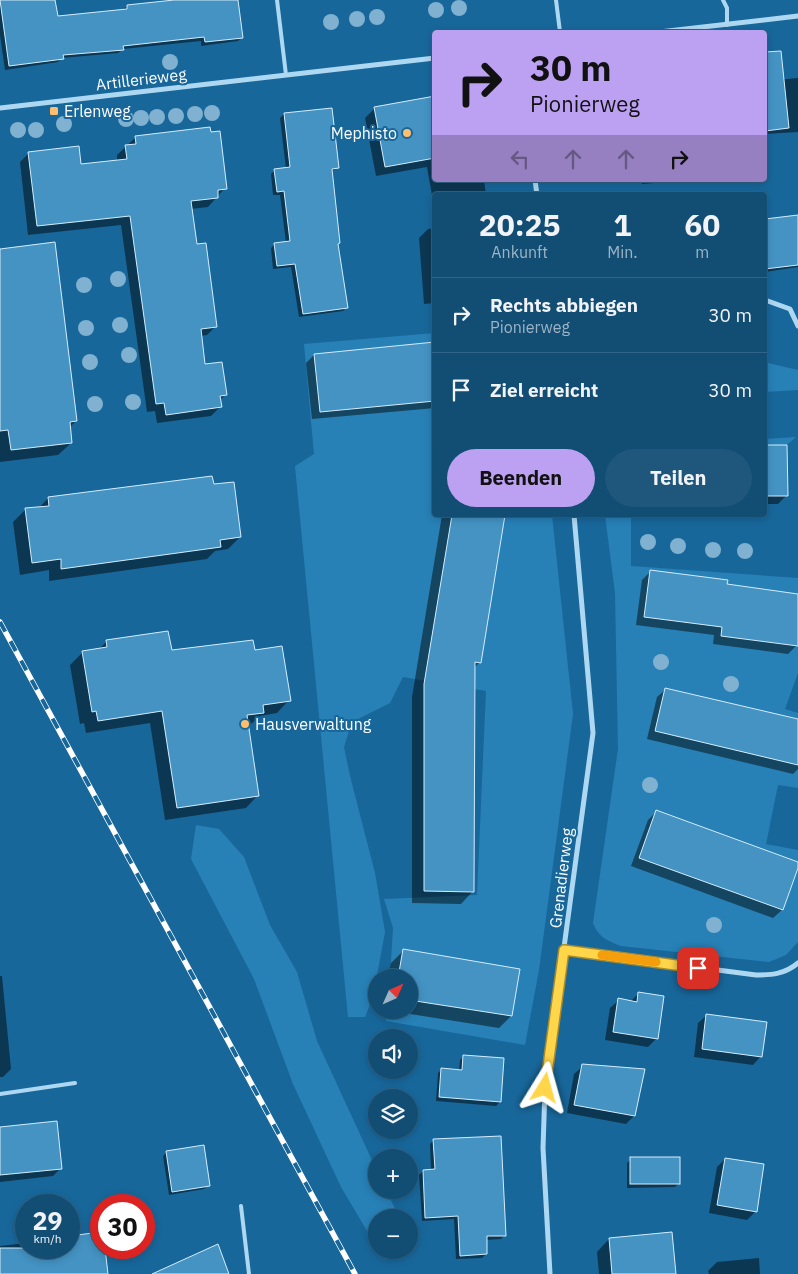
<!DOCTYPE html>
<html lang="de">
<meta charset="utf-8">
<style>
:root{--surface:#124d74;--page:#1f577c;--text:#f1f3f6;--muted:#9cb4c5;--line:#316486;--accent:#bca0f2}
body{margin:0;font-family:"IBM Plex Sans",sans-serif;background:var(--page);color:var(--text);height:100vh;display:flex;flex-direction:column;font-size:19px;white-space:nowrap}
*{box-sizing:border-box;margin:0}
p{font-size:16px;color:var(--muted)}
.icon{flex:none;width:28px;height:28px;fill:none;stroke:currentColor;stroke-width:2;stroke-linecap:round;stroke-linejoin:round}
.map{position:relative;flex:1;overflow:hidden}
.sheet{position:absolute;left:432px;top:192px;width:335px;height:325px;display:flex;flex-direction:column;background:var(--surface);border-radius:5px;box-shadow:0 2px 8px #0003,0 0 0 1px var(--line)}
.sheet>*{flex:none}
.top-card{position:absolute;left:432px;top:30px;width:335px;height:152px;border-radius:5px;box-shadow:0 2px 8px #0003,0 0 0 1px var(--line);background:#bca0f2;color:#111;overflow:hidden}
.needle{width:32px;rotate:45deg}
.controls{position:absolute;left:368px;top:969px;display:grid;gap:10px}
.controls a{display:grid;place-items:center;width:50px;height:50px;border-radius:50%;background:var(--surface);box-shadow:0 2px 8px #0003,0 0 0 1px var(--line);font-size:25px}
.speed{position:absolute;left:15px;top:1194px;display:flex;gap:10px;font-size:25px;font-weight:700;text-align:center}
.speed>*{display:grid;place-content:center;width:65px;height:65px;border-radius:50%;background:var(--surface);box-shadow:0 2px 8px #0003,0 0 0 1px var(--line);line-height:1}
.speed small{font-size:12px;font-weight:400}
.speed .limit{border:8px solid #d22;background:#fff;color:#111}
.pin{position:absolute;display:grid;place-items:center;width:42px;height:42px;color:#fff;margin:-21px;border-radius:10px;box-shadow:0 2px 8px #0006}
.me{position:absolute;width:55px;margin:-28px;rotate:8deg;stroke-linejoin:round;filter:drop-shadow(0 0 4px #0008)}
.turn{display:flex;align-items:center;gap:18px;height:105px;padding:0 15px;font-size:22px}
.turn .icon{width:65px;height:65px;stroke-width:2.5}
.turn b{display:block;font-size:35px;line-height:42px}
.lanes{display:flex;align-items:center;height:48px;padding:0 15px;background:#0003;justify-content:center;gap:25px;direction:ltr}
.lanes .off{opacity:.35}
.eta{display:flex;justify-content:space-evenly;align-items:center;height:85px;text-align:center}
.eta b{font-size:30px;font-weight:700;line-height:35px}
.action{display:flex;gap:10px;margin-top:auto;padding:10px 15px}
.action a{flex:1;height:58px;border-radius:30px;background:var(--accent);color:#111;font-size:20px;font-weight:700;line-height:58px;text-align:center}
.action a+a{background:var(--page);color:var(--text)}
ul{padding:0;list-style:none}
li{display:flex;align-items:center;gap:15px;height:75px;padding:0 15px;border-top:1px solid var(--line)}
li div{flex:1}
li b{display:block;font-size:19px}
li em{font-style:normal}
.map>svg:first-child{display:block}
.green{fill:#2781b7}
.shadow{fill:#0007}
.building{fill:#4493c3;stroke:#d5edfc}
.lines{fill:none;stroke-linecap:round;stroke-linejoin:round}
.service{stroke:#aed8f2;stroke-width:4}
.minor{stroke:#aed8f2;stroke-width:5}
.rail-casing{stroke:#fff;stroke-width:5.5}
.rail{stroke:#18679b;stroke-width:4;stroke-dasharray:11;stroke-linecap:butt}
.tree{fill:#80b1d0}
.route-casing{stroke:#a68a30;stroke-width:12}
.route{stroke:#ffd54a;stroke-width:9}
.slow{stroke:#f59e0b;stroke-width:9}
.poi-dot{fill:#ffbd6e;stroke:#18679b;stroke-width:2}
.labels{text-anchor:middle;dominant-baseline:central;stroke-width:4;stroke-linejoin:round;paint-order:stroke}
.street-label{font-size:16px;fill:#fff;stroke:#18679b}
.poi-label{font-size:16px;fill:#fff;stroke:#18679b;text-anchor:start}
</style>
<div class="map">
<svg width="798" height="1274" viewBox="0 0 798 1274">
<rect width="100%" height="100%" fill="#18679b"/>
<g class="green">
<polygon points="765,329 768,363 798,370 798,390 765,392"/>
<polygon points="435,333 435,342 314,354 320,412 435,401 435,515 452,515 481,663 505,515 552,515 573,714 539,970 525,1045 386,1021 387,1010 409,1010 409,1000 512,1016 520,969 403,949 398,977 390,977 393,928 384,899 477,895 486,691 403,677 390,703 352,722 344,747 350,776 375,873 385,932 373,997 365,1017 348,1017 295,466 314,454 304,344"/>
<polygon points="796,437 787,445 765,445 765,439"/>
<path d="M 605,515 L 631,515 L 631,566 L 798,578 L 798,594 L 727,584 L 728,580 L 650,570 L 644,616 L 722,627 L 721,636 L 797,646 L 798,644 L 798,673 L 785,709 L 798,713 L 798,719 L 665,688 L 655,731 L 798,765 L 798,788 L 778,785 L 766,844 L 798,850 L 798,862 L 657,810 L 639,858 L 782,910 L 798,868 L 798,942 L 786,955 L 769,962 L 621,946 C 608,941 598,937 593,923 L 618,749 L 615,593 Z"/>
<polygon points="196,825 219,829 244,857 270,925 297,972 317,1041 376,1169 376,1190 386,1190 399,1217 376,1218 376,1246 341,1187 293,1084 254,979 191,859"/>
<polygon points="379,1250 397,1250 395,1255 384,1259"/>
</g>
<g class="shadow">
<polygon points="0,0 54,0 57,17 123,10 127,6 186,0 237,0 242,37 238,41 201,46 201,41 123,49 118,53 62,58 58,62 5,70 0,35"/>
<polygon points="798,78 798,132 765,134 765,81"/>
<polygon points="435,98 435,180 484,180 486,195 435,195 435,212 427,167 376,176 365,118 375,108"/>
<polygon points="284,114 337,168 331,172 339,243 337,245 347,307 343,311 299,317 291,267 273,269 271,248 275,244 286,243 280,195 273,195 271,174 275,170 286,169 280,118"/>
<polygon points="136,137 225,188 208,207 191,209 195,245 216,326 207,335 200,336 204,366 226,394 219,401 220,407 211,416 157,423 155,411 147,412 121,225 28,235 20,162 29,153 80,165 117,161 117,155"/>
<polygon points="642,180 690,180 642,184"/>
<polygon points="798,216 798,267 765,272 765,220"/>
<polygon points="435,228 435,303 424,304 419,238 428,229"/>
<polygon points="0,250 76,421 69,428 71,443 58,455 0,462"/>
<polygon points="435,344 435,408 312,419 306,363 314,355"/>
<polygon points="765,446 787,495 778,504 765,504"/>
<polygon points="212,486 240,537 228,549 215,551 207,559 49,581 49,570 20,575 13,522 25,510 39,508 48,498"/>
<polygon points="442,515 504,515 480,662 474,668 473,891 461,904 412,903 412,697"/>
<polygon points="651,571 726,586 798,595 797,645 788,654 713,644 714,635 636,625 642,580"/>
<polygon points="107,641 171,652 254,652 289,700 277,713 260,716 250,725 247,725 258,795 246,808 165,820 150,723 86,733 84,723 80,724 70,665 83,652 98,650"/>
<polygon points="666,689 798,738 798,769 793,774 647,739 657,697"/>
<polygon points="657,811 798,863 782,910 773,918 631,866 648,820"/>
<polygon points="403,951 511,1016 499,1028 385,1010 409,1010 409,978 388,978 391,963"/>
<polygon points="0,976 2,976 11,1069 3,1077 0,1077"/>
<polygon points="639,993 663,997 656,1039 648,1047 605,1040 610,1008 619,1000 630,1002"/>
<polygon points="707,1015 761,1056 753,1065 694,1057 698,1023"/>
<polygon points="464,1056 500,1102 496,1106 436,1101 438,1073 442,1069 459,1071 460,1060"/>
<polygon points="583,1066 634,1116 626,1124 567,1113 574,1074"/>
<polygon points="0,1128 61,1168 53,1176 0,1182"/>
<polygon points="434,1140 505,1235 501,1239 486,1240 486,1254 482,1258 456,1259 454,1219 422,1221 419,1175 423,1171 431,1170 430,1144"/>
<polygon points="167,1152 208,1185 204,1189 169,1195 163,1156"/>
<polygon points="631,1159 679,1183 675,1187 627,1188 627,1163"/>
<polygon points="725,1159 756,1211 747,1220 709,1213 717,1167"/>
<polygon points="101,1233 101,1248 104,1248 107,1274 0,1274 0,1246 26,1243 26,1248 69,1248 69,1237"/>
<polygon points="609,1239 675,1274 599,1274 597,1252"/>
<polygon points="759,1258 760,1274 709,1274 708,1271 717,1262"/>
</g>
<g class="building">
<polygon points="0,0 55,0 58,16 127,9 127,5 174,0 238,0 243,38 205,42 204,37 123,46 124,50 63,55 64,59 9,66"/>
<polygon points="781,51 789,128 765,131 765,52"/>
<polygon points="435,96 435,158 385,167 374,107"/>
<polygon points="332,108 339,168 332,169 340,243 338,244 348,308 303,314 295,264 277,266 274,243 290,241 284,191 277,192 274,169 290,167 284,113"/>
<polygon points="210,127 211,132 220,131 227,189 218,190 218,198 191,201 197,244 206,243 217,327 201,329 205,364 222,362 227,395 220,396 222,407 166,415 164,403 156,404 130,216 37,226 28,152 79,146 81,164 127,159 125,145 136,144 135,136"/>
<polygon points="798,215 798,265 765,269 765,219"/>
<polygon points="55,242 77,421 70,422 72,443 11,450 8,430 0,431 0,249"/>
<polygon points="435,342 435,401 320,412 314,354"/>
<polygon points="765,445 787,445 788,496 765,496"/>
<polygon points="212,476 214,484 234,482 241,537 220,540 221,547 61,569 61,559 32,563 25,508 49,506 48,497"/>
<polygon points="452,515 505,515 481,663 475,662 474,892 424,891 424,684"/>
<polygon points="650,570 728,580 727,584 798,594 798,646 721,636 722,627 644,617"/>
<polygon points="168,631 172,650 253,640 255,650 282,646 291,701 263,705 264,713 247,715 259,796 177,808 162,711 98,721 96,711 92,712 82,651 107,647 106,640"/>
<polygon points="665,688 798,719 798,765 655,731"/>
<polygon points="656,810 798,862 798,868 783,910 639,858"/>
<polygon points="403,949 520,969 512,1016 409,1000 409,978 398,978"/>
<polygon points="638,992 664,996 658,1039 613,1032 618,998 637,1002"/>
<polygon points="706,1014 767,1022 762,1057 702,1049"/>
<polygon points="463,1055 504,1058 501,1102 439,1097 441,1068 462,1070"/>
<polygon points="582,1064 645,1069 635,1116 574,1105"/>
<polygon points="57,1121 62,1169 0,1175 0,1127"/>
<polygon points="501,1136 506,1236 487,1236 487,1254 460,1256 458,1216 425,1218 423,1170 435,1169 433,1139"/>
<polygon points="204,1145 210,1186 172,1192 166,1151"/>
<rect x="630" y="1157" width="50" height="27"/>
<polygon points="725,1158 764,1164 757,1212 717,1205"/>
<polygon points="101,1232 101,1248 105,1248 108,1274 0,1274 0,1248 69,1248 69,1236"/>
<polygon points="672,1232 676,1274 612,1274 609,1238"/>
<polygon points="218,1244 229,1274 152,1274"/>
</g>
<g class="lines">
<g class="service">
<polyline points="277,0 286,75"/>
<polyline points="556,0 560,32"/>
<polyline points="723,0 727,8 727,25"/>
<polyline points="0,1094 75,1083"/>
<polyline points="241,1206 249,1274"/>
</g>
<g class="minor">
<polyline points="659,32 798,16"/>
<polyline points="0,108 435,58"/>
<polyline points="535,180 537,195"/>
<polyline points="765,300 790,309 798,326"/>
<path d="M 564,950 L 756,975 C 772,975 785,974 798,963"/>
<polyline points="550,1274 543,1148 545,1088 593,733 574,515"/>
</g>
<defs>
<polyline id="rail" points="0,622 355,1274"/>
</defs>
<use href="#rail" class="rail-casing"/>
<use href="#rail" class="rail"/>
</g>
<g class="tree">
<circle cx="459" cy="8" r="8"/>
<circle cx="436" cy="10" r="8"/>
<circle cx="377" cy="17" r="8"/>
<circle cx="357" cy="19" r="8"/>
<circle cx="331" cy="22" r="8"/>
<circle cx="170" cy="62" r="8"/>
<circle cx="212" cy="113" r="8"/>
<circle cx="195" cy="114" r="8"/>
<circle cx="176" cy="116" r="8"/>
<circle cx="157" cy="117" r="8"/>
<circle cx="141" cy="118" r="8"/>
<circle cx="126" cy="119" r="8"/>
<circle cx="64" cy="124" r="8"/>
<circle cx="18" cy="130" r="8"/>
<circle cx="36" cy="130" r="8"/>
<circle cx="118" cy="279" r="8"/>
<circle cx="84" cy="285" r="8"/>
<circle cx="120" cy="325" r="8"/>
<circle cx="86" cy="328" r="8"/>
<circle cx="129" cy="355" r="8"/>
<circle cx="90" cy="362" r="8"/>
<circle cx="133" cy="402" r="8"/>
<circle cx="95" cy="404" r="8"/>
<circle cx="648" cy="542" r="8"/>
<circle cx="678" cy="546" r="8"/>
<circle cx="713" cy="550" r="8"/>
<circle cx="745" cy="551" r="8"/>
<circle cx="661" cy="662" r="8"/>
<circle cx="731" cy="684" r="8"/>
<circle cx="650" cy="785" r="8"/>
<circle cx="714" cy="925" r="8"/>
</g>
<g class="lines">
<defs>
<polyline id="route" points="545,1088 564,950 698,968"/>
</defs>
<use href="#route" class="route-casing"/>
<use href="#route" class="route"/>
<polyline class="slow" points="602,955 656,962"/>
</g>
<g class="poi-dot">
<rect x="49" y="106" width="10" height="10" rx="2.5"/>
<circle cx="407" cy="133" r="5"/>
<circle cx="245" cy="724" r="5"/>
</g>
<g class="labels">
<g class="street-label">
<text transform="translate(141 79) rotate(-7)">Artillerieweg</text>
<text transform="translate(561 878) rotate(-83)">Grenadierweg</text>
</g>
<g class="poi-label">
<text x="64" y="111">Erlenweg</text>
<text x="397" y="133" text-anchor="end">Mephisto</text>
<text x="255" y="724">Hausverwaltung</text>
</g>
</g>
</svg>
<div class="controls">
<a><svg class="needle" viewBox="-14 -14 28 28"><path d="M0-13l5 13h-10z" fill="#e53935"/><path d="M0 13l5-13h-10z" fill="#9cb4c5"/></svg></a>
<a><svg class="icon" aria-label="sound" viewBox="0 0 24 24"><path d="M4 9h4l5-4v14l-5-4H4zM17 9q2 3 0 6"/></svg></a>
<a><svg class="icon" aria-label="layers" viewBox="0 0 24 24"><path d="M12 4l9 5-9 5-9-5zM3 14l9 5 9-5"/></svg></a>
<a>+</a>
<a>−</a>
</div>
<div class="speed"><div>29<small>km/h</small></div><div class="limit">30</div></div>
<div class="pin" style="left:698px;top:968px;background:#d93025"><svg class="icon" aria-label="arrive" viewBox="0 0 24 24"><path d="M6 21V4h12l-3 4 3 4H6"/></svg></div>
<svg class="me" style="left:545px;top:1088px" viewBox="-20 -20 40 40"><path d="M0-17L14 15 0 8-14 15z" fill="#ffd54a" stroke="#fff" stroke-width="4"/></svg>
<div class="top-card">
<div class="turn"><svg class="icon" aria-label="right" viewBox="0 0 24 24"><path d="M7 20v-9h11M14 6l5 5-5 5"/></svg><div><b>30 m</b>Pionierweg</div></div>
<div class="lanes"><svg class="icon off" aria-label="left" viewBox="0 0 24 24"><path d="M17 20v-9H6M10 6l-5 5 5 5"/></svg><svg class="icon off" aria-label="ahead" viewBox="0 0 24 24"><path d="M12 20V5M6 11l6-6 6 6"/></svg><svg class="icon off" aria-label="ahead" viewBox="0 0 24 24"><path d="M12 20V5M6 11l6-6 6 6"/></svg><svg class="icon" aria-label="right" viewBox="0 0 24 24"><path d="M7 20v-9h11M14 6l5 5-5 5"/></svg></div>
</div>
<section class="sheet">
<div class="eta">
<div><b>20:25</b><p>Ankunft</p></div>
<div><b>1</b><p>Min.</p></div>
<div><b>60</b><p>m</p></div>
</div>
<ul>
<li><svg class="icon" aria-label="right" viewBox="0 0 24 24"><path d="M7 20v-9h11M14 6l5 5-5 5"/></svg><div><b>Rechts abbiegen</b><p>Pionierweg</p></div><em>30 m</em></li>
<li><svg class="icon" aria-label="arrive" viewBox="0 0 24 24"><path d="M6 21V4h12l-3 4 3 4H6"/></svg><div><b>Ziel erreicht</b></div><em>30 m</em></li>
</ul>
<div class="action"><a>Beenden</a><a>Teilen</a></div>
</section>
</div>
